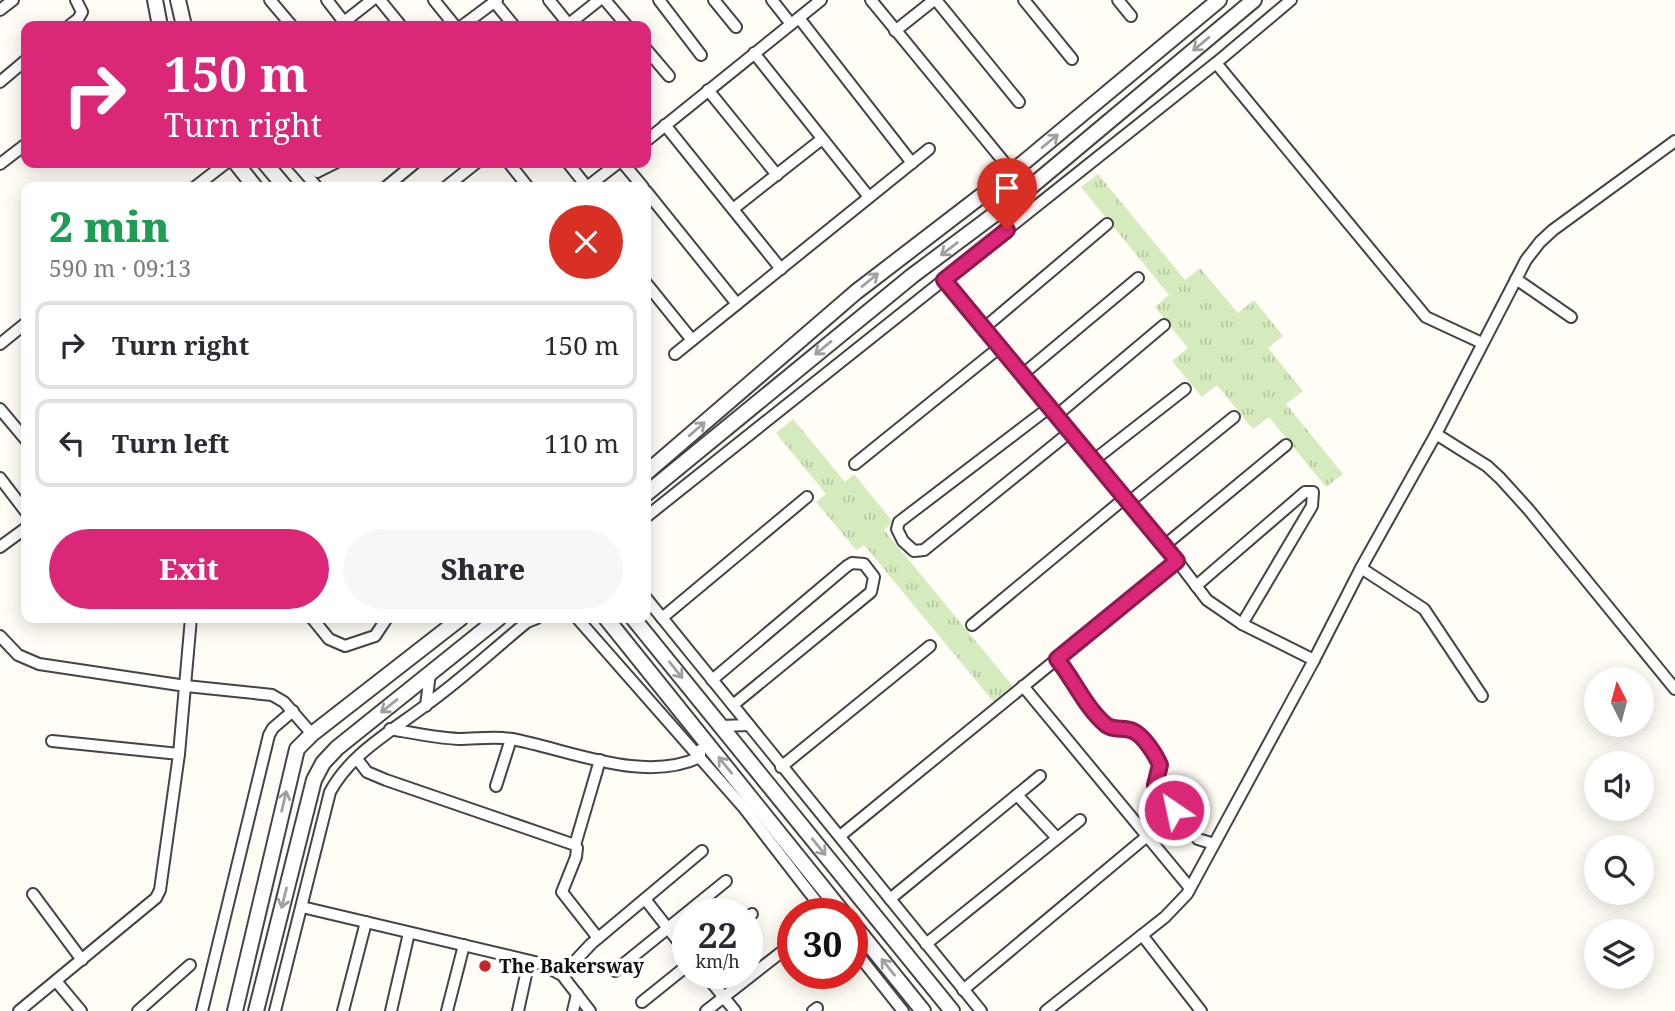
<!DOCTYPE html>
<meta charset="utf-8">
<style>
:root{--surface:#fff;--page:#f7f7f7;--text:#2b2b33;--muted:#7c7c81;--line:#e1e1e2;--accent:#db2777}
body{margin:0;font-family:"Noto Serif",serif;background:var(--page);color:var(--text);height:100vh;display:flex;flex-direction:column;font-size:26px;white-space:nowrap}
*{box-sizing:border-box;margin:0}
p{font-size:23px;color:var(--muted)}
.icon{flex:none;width:38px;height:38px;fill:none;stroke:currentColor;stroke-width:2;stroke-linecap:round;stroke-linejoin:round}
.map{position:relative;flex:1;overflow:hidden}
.sheet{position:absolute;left:21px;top:182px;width:630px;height:441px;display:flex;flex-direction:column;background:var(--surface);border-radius:14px;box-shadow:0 4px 18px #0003}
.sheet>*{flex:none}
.hud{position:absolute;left:21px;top:21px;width:630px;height:147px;border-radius:14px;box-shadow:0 4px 18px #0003;background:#db2777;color:#fff;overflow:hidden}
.needle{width:46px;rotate:354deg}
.buttons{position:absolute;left:1584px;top:667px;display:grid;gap:14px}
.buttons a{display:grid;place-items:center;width:70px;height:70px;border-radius:50%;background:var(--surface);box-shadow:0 4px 18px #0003;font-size:35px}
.speed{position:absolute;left:672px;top:898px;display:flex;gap:14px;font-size:35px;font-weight:700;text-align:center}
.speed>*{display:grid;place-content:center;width:91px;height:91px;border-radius:50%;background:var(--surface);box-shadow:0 4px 18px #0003;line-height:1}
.speed small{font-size:18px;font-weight:400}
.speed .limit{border:10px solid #d22;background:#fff;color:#111}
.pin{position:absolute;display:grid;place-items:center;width:60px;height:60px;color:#fff;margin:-72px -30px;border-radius:50% 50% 50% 0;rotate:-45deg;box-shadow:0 0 7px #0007}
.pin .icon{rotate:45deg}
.me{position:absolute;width:77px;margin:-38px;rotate:326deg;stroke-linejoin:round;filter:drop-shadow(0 0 5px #0008)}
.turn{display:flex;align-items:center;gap:24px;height:147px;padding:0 28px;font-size:32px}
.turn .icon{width:91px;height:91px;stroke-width:2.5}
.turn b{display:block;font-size:49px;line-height:60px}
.round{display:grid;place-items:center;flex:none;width:74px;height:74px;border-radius:37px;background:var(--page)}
.head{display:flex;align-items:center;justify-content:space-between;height:119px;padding:0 28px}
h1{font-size:42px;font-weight:800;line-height:52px;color:#1e9e55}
.cta{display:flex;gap:14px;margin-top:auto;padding:14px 28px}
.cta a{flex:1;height:80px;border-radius:42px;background:var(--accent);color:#fff;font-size:28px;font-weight:800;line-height:80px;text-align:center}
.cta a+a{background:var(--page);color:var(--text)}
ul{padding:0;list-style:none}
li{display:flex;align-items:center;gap:21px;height:88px;margin:0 14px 10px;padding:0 14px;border:4px solid var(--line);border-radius:14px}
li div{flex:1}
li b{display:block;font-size:26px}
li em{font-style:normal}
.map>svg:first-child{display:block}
.grass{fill:url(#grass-tufts)}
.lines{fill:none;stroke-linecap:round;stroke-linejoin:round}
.minor-casing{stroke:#444;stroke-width:14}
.tertiary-casing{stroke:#444;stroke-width:18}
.minor{stroke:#fff;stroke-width:10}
.tertiary{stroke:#fff;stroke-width:14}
.oneway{stroke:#a0a0a0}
.route-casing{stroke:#8e194d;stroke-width:18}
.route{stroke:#db2777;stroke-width:12}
.poi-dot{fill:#c4262e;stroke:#fff;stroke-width:2.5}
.labels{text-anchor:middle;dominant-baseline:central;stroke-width:7;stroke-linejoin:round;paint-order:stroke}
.poi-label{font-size:19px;font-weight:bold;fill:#111;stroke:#fff;text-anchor:start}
</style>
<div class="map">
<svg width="1675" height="1011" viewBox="0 0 1675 1011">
<defs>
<pattern id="grass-tufts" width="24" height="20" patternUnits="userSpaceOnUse" patternTransform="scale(1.75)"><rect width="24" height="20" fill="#d5ebbd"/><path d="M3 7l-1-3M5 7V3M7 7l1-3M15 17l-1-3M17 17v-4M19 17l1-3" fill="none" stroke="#b6c8a1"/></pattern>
</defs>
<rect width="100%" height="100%" fill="#fffdf5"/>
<g class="grass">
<polygon points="1098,174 1185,280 1200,268 1238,313 1254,300 1283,336 1268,348 1303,391 1286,404 1343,474 1326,487 1269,417 1253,429 1217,385 1202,397 1172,361 1188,348 1155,307 1169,295 1081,187"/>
<polygon points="793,419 845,482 854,474 893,522 884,530 1016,690 997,706 864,545 856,550 816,502 826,494 776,433"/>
</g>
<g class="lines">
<defs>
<g id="minor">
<polyline points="270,0 292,26"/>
<polyline points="327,0 344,22"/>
<polyline points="380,0 401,26"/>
<polyline points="434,0 455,26"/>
<polyline points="493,0 514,26"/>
<polyline points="549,0 570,26"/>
<polyline points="605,0 627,26"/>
<polyline points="659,0 701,55"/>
<polyline points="714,0 736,27"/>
<polyline points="772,0 791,24"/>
<polyline points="871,0 1027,190"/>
<polyline points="936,0 1019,102"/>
<polyline points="1024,0 1072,59"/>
<polyline points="1118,0 1131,16"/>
<polyline points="0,10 13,0"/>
<polyline points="799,18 912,163"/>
<polyline points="569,24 599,0"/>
<polyline points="69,26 78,19 82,12 76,0"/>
<polyline points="339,26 372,0"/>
<polyline points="462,26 497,0"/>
<polyline points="895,31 934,0"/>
<polyline points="646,49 669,76"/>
<polyline points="754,53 869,197"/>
<polyline points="1216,63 1426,317 1482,343"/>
<polyline points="0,82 26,60"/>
<polyline points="708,90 777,175"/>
<polyline points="665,125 781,269"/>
<polyline points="646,141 821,0"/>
<polyline points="296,163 317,187"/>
<polyline points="307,163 317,172 335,163"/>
<polyline points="509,163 528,187"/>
<polyline points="568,163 587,187"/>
<polyline points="623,163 643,187"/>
<polyline points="0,164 26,144"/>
<polyline points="195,187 226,163"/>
<polyline points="386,187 415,163"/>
<polyline points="446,187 476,163"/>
<polyline points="587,187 618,163"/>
<polyline points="646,191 737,304"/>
<polyline points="733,209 822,139"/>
<polyline points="1516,279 1571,317"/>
<polyline points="944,280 1165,545 1207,600 1242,624 1314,660"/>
<polyline points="646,283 692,340"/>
<polyline points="984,328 1107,224"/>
<polyline points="0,344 26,323"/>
<polyline points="675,354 929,149"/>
<polyline points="1023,374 1138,278"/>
<polyline points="1050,407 899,522 897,529 903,541 914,551 924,550 1070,432"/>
<polyline points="0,409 26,440"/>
<polyline points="1057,415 1164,325"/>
<polyline points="1436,434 1487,466 1500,478 1529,510 1675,689"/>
<polyline points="1094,460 1185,389"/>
<polyline points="855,464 1000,347"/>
<polyline points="0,478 26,512"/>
<polyline points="1129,502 1234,417"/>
<polyline points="646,517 1216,63 1291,0"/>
<polyline points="1165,545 1286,445"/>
<polyline points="0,547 26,528"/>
<polyline points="1361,568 1424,609 1482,696"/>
<polyline points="1196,586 1305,492 1313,492 1312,506 1242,624"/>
<polyline points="646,598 981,1011"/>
<polyline points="312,618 329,639 345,646 375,636 387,618"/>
<polyline points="577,618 744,808 826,914"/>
<polyline points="662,618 807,497"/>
<polyline points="972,625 1125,498"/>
<polyline points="0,636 18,655 39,664 186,686 272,695 284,702 312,734"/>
<path d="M 1057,659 C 1071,675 1093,719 1109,727 C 1116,731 1124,728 1131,730 C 1138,732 1157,755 1159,762 C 1162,771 1153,779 1157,788 L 1198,839 L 1214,844"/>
<polyline points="712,680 847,566 852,563 864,564 874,577 871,592 733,705"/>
<polyline points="1023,686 1190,888"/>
<polyline points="426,706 430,673"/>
<polyline points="721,726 749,725"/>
<path d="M 390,729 C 413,733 436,738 459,739 C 477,739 495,736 512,739 C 570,750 644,784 700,757 L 700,750"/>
<polyline points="52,741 179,754"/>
<polyline points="357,759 367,772 386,780 575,845 577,848 576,857 562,892 598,938"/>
<polyline points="781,767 930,646"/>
<polyline points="496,786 511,739"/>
<polyline points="1017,795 1057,838"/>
<polyline points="840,836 1177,561"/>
<polyline points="575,845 600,760"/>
<polyline points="33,894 82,960"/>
<polyline points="645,899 688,954"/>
<polyline points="890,899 1040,776"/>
<polyline points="302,907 539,963 562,975 590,1011"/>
<polyline points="747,918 752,914"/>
<polyline points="1142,935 1201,1011"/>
<polyline points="926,944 1080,820"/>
<polyline points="852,947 903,1011"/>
<polyline points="615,971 726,881"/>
<polyline points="704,973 735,1011"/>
<polyline points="562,975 591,944 702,851"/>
<polyline points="56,981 81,1011"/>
<polyline points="963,990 1146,837"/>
<polyline points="642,1002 688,965"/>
<polyline points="19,1011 156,898 160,890 179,754 191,618"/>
<polyline points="138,1011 190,965"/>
<polyline points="202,1011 269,735 273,728 293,711"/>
<path d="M 275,1011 L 330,792 C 351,753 392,731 426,705 C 461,680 494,649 527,622 L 537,618"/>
<polyline points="343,1011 366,922"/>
<polyline points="391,1011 409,933"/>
<polyline points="447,1011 464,945"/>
<polyline points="518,1011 529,961"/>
<polyline points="573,1011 577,994"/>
<polyline points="706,1011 793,943"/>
<polyline points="813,1011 817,1008"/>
<polyline points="1046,1011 1165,917 1187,894 1314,660 1361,568 1436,434 1526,260 1540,242 1553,230 1675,141"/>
</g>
<g id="tertiary">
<polyline points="155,0 160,26"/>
<polyline points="178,0 184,26"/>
<polyline points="236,163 255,187"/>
<polyline points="265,163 285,187"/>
<polyline points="646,473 856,292 1011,173 1219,0"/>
<polyline points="646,494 912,276 1027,190 1254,0"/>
<polyline points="606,618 844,914"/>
<polyline points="633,618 952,1011"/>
<polyline points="852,923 923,1011"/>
<polyline points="235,1011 297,749 312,734 461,618"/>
<polyline points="256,1011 314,780 323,763 337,748 499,618"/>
</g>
</defs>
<use href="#minor" class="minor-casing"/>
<use href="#tertiary" class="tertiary-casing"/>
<use href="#minor" class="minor"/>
<use href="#tertiary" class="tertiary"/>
</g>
<defs><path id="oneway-shaft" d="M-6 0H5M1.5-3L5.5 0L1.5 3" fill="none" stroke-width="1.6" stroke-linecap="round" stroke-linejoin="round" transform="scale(1.75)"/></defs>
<g class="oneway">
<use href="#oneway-shaft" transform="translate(1201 44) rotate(140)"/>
<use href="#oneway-shaft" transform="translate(1050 141) rotate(-40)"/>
<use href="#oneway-shaft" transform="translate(949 249) rotate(143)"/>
<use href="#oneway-shaft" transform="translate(870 280) rotate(-39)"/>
<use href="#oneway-shaft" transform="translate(823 348) rotate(141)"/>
<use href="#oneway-shaft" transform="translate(697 429) rotate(-41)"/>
<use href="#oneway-shaft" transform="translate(676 670) rotate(51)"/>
<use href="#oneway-shaft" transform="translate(389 706) rotate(141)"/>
<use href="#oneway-shaft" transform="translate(725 765) rotate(-129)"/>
<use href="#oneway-shaft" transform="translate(284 801) rotate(-77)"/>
<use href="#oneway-shaft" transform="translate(819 847) rotate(51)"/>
<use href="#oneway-shaft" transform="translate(284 898) rotate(104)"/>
<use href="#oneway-shaft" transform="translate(888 967) rotate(-129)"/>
</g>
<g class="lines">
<defs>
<path id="route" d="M 1007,230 L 944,280 L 1177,561 L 1057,659 C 1074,680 1085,707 1106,725 C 1114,731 1124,727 1133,731 C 1143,735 1156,755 1160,765 L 1155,785 L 1174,810"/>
</defs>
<use href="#route" class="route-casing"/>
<use href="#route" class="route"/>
</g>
<circle class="poi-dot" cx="485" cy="966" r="7"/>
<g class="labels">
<g class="poi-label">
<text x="499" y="966">The Bakersway</text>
</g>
</g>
</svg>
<div class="buttons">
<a><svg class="needle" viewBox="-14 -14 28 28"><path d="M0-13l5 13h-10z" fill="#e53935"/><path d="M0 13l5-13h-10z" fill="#7c7c81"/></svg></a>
<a><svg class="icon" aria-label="sound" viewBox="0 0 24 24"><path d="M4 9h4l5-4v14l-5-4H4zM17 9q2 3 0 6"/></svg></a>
<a><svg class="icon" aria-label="search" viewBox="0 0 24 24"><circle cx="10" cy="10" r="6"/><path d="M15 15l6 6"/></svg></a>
<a><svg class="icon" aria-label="layers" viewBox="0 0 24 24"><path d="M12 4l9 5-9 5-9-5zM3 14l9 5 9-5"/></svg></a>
</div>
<div class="speed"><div>22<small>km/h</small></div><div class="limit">30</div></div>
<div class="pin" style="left:1007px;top:230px;background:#d93025"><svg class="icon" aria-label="arrive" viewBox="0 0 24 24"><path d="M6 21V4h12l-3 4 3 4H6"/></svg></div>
<svg class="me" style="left:1174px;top:810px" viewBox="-20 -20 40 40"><circle r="17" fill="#db2777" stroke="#fff" stroke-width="3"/><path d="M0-11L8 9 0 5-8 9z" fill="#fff"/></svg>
<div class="hud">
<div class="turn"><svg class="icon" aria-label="right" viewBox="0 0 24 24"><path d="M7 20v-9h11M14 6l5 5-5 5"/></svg><div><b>150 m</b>Turn right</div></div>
</div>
<section class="sheet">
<div class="head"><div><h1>2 min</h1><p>590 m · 09:13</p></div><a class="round" style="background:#d93025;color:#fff"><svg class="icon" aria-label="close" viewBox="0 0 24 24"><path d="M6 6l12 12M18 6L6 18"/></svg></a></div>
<ul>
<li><svg class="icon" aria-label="right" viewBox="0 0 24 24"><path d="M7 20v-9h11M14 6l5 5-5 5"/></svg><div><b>Turn right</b></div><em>150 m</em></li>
<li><svg class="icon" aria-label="left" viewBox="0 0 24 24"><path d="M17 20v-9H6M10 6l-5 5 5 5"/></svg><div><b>Turn left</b></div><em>110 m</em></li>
</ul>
<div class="cta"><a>Exit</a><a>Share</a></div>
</section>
</div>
